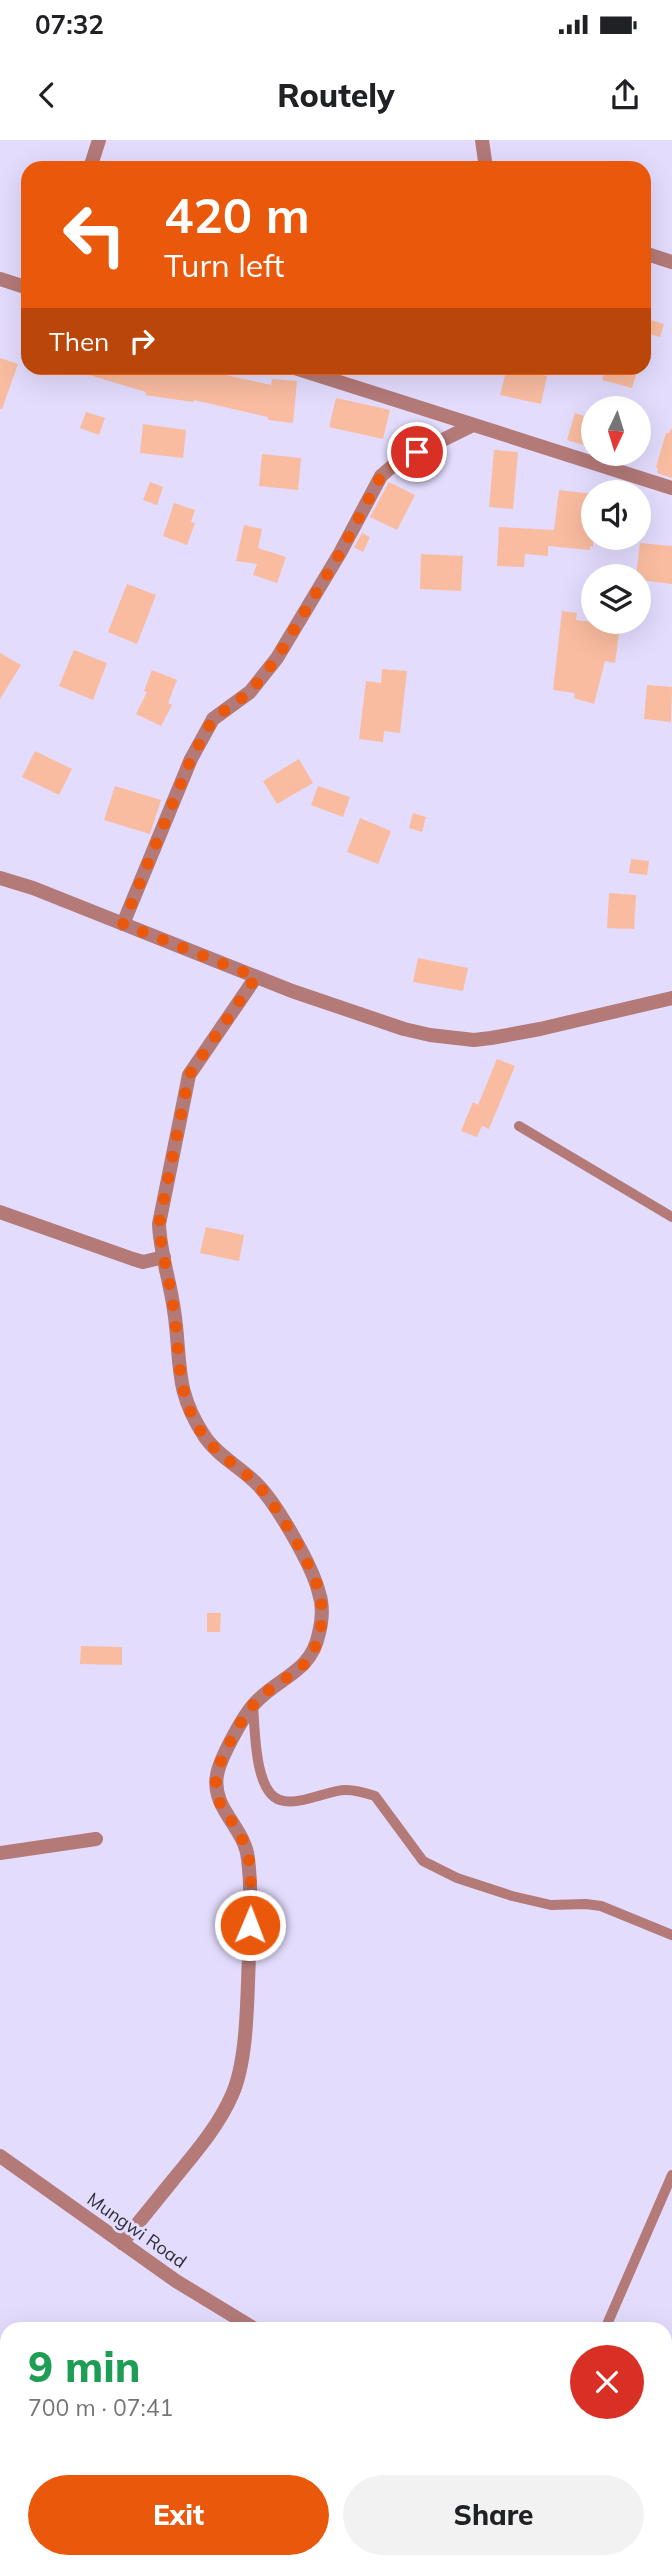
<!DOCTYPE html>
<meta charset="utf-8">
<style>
:root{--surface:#fff;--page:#f2f2f2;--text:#202124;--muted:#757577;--accent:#ea580c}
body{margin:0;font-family:Mulish,sans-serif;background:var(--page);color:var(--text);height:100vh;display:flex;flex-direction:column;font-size:26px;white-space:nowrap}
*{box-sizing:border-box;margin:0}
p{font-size:23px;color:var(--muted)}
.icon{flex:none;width:38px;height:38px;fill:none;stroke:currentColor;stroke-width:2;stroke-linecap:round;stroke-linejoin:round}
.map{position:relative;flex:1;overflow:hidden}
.side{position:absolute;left:0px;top:2182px;width:672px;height:247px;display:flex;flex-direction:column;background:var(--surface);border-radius:21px 21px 0 0;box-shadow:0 7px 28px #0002}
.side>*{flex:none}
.top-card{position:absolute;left:21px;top:21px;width:630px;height:214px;border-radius:21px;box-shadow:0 7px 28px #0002;background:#ea580c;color:#fff;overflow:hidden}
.needle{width:46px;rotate:184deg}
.tools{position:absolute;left:581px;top:256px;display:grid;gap:14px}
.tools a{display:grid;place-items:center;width:70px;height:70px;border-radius:50%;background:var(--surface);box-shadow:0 7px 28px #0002;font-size:35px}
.pin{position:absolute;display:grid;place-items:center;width:60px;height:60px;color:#fff;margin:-30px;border:4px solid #fff;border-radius:50%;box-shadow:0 2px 7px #0007}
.me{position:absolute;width:77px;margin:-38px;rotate:1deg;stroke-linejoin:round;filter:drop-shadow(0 0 5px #0008)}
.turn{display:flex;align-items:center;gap:24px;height:147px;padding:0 28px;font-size:32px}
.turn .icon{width:91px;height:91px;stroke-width:2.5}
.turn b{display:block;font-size:49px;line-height:60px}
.then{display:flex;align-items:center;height:66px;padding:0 28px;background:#0003;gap:14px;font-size:26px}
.round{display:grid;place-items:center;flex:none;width:74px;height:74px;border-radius:37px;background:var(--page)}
.overview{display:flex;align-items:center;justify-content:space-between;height:119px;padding:0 28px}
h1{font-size:42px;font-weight:800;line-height:52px;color:#1e9e55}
.cta{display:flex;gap:14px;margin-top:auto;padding:14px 28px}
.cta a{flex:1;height:80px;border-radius:42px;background:var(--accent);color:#fff;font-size:28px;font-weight:800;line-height:80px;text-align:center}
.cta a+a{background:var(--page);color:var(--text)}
.status{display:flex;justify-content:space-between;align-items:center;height:49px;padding:0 35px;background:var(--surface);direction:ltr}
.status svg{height:19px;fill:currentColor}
header{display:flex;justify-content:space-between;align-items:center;height:91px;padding:0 28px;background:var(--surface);font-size:32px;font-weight:800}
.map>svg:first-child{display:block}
.building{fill:#f9bca0}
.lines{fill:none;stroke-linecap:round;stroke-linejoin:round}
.service{stroke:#b37a78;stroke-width:10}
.minor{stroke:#b37a78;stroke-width:14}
.tertiary{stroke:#b37a78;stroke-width:14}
.route{stroke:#ea580c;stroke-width:12;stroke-dasharray:0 21.6}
.labels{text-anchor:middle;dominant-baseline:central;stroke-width:6;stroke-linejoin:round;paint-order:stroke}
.street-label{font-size:18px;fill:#312f3b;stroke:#e3dcfd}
</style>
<div class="status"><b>07:32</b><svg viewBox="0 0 49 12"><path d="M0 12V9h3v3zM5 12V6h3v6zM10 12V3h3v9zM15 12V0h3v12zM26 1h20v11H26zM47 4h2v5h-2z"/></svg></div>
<header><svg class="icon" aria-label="back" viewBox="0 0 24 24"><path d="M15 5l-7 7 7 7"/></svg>Routely<svg class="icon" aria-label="share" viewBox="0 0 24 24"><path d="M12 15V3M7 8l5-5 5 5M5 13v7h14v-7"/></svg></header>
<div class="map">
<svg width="672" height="2428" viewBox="0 0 672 2428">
<rect width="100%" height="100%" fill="#e3dcfd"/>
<g class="building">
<polygon points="644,178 664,184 660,197 644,192"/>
<polygon points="0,218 18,224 2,269 0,269"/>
<polygon points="76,228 194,228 271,245 272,239 297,241 293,283 268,280 268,277 194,260 193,262 145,255 146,252 76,231"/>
<polygon points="507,228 547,236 541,264 500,255"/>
<polygon points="606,228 638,228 632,248 602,240"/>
<polygon points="336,258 390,270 383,299 329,287"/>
<polygon points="86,272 105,278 99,295 80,288"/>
<polygon points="575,273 593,279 593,308 567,300"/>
<polygon points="143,284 186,290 183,318 140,313"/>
<polygon points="671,289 672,289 672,338 657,333 658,328 656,327 666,293 669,293"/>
<polygon points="494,310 518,312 513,369 489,367"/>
<polygon points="262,314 301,318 298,350 259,346"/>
<polygon points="150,342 163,347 157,365 143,360"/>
<polygon points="389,342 415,355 397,390 370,377"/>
<polygon points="559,350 593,354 593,407 590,406 590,410 548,406 548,416 525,414 524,427 497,426 499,387 554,390"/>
<polygon points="174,363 195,370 191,382 195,383 187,405 163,396"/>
<polygon points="244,385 262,389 258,408 286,417 277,443 253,435 257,424 236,421"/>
<polygon points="362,393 370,397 363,412 354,407"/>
<polygon points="640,403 672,406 672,444 639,440 639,436 636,436"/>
<polygon points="421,414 463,416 461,451 420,449"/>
<polygon points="127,444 156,455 137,504 108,492"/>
<polygon points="562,471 577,473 576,480 620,485 615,523 605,521 594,564 574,558 575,553 553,550"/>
<polygon points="74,510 107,523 93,560 59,546"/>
<polygon points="0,513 21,525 0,559"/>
<polygon points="382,529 407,531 400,593 384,591 383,602 359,599 366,541 381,543"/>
<polygon points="152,530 177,540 168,563 172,565 161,586 136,574 147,552 144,551"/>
<polygon points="647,545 672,547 671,582 644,579"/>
<polygon points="35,611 72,629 59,655 22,637"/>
<polygon points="299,619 313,643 277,664 263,641"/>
<polygon points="115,646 161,660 150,694 104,680"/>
<polygon points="318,646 350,657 343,677 311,665"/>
<polygon points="413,673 426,677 422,692 409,688"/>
<polygon points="360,678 391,691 378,724 347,712"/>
<polygon points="631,719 649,721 647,735 629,733"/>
<polygon points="609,753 636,755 634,789 607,788"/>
<polygon points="418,818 468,828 463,851 413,842"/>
<polygon points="497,919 515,926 489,989 482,986 477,997 461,991 473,962 478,965"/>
<polygon points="206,1087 244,1095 239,1121 200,1113"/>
<polygon points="207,1473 221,1473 220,1492 207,1492"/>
<polygon points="81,1506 122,1507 122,1525 80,1524"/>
</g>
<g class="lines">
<g class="service">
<polyline points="519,986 672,1077"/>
<path d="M 253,1565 C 255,1587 254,1652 280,1660 C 288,1663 299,1661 307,1659 C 339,1651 341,1645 375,1656 L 423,1721 L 457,1738 L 512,1756 L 551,1765 L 586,1764 L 601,1766 L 672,1795"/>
<polyline points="605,2189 672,2035"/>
</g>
<g class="minor">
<polyline points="482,0 486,28"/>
<polyline points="90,28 99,0"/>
<polyline points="644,113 672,122"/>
<polyline points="0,139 28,148"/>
<polyline points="295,228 672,348"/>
<polyline points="0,738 33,748 292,851 404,889 430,895 474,900 491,898 540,889 672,858"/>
<polyline points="123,784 191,619 213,579 250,552 277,518 340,413 381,336 396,323 473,285"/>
<polyline points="0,1072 133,1119 143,1122 164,1117"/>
<polyline points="0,1713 96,1699"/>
<path d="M 122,2103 C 139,2082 156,2061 173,2040 C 195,2013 218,1987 232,1955 C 248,1919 247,1857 249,1817 C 250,1785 252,1751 248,1719 C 245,1687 211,1669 217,1635 C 220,1618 243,1576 255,1563 C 280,1536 311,1533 319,1493 C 322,1481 323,1465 319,1453 C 313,1427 276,1362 256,1343 C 240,1327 218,1316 205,1297 C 173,1249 182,1222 174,1170 C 170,1141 160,1113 159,1084 L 189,935 L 256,837"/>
</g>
<g class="tertiary">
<polyline points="0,2016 176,2141 255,2189"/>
<polyline points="665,2324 672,2326"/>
</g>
</g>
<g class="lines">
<path class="route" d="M 250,1785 C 250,1762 254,1726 245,1706 C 231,1669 201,1662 224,1614 C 232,1598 242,1577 254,1564 C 267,1549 285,1540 300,1528 C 320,1511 325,1480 320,1455 C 315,1430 273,1358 254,1341 C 238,1327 220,1316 206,1299 C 176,1259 181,1220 174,1173 C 171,1143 161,1114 159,1084 L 189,935 L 256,837 L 123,784 L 191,619 L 213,579 L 250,552 L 277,518 L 340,413 L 381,336 L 396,323 L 417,312"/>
</g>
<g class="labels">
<g class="street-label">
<text transform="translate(137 2090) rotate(35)">Mungwi Road</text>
</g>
</g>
</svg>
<div class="tools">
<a><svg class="needle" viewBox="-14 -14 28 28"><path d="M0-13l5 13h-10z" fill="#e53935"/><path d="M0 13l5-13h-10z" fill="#757577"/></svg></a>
<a><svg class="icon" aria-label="sound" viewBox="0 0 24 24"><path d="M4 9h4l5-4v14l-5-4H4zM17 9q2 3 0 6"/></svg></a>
<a><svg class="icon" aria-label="layers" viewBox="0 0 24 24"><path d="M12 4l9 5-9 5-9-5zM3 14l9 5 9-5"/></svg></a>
</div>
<div class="pin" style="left:417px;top:312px;background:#d93025"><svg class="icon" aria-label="arrive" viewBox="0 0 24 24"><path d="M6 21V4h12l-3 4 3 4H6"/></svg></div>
<svg class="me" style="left:250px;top:1785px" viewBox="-20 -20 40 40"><circle r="17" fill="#ea580c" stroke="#fff" stroke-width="3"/><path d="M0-11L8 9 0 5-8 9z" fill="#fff"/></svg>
<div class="top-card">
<div class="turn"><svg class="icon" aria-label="left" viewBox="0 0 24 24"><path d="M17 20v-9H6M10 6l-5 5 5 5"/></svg><div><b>420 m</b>Turn left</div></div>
<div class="then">Then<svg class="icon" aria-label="right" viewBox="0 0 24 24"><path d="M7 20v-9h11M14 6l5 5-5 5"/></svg></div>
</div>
<section class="side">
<div class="overview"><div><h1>9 min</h1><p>700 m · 07:41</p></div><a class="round" style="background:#d93025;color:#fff"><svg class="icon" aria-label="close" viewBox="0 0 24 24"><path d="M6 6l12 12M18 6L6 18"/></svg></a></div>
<div class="cta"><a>Exit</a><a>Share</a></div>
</section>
</div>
